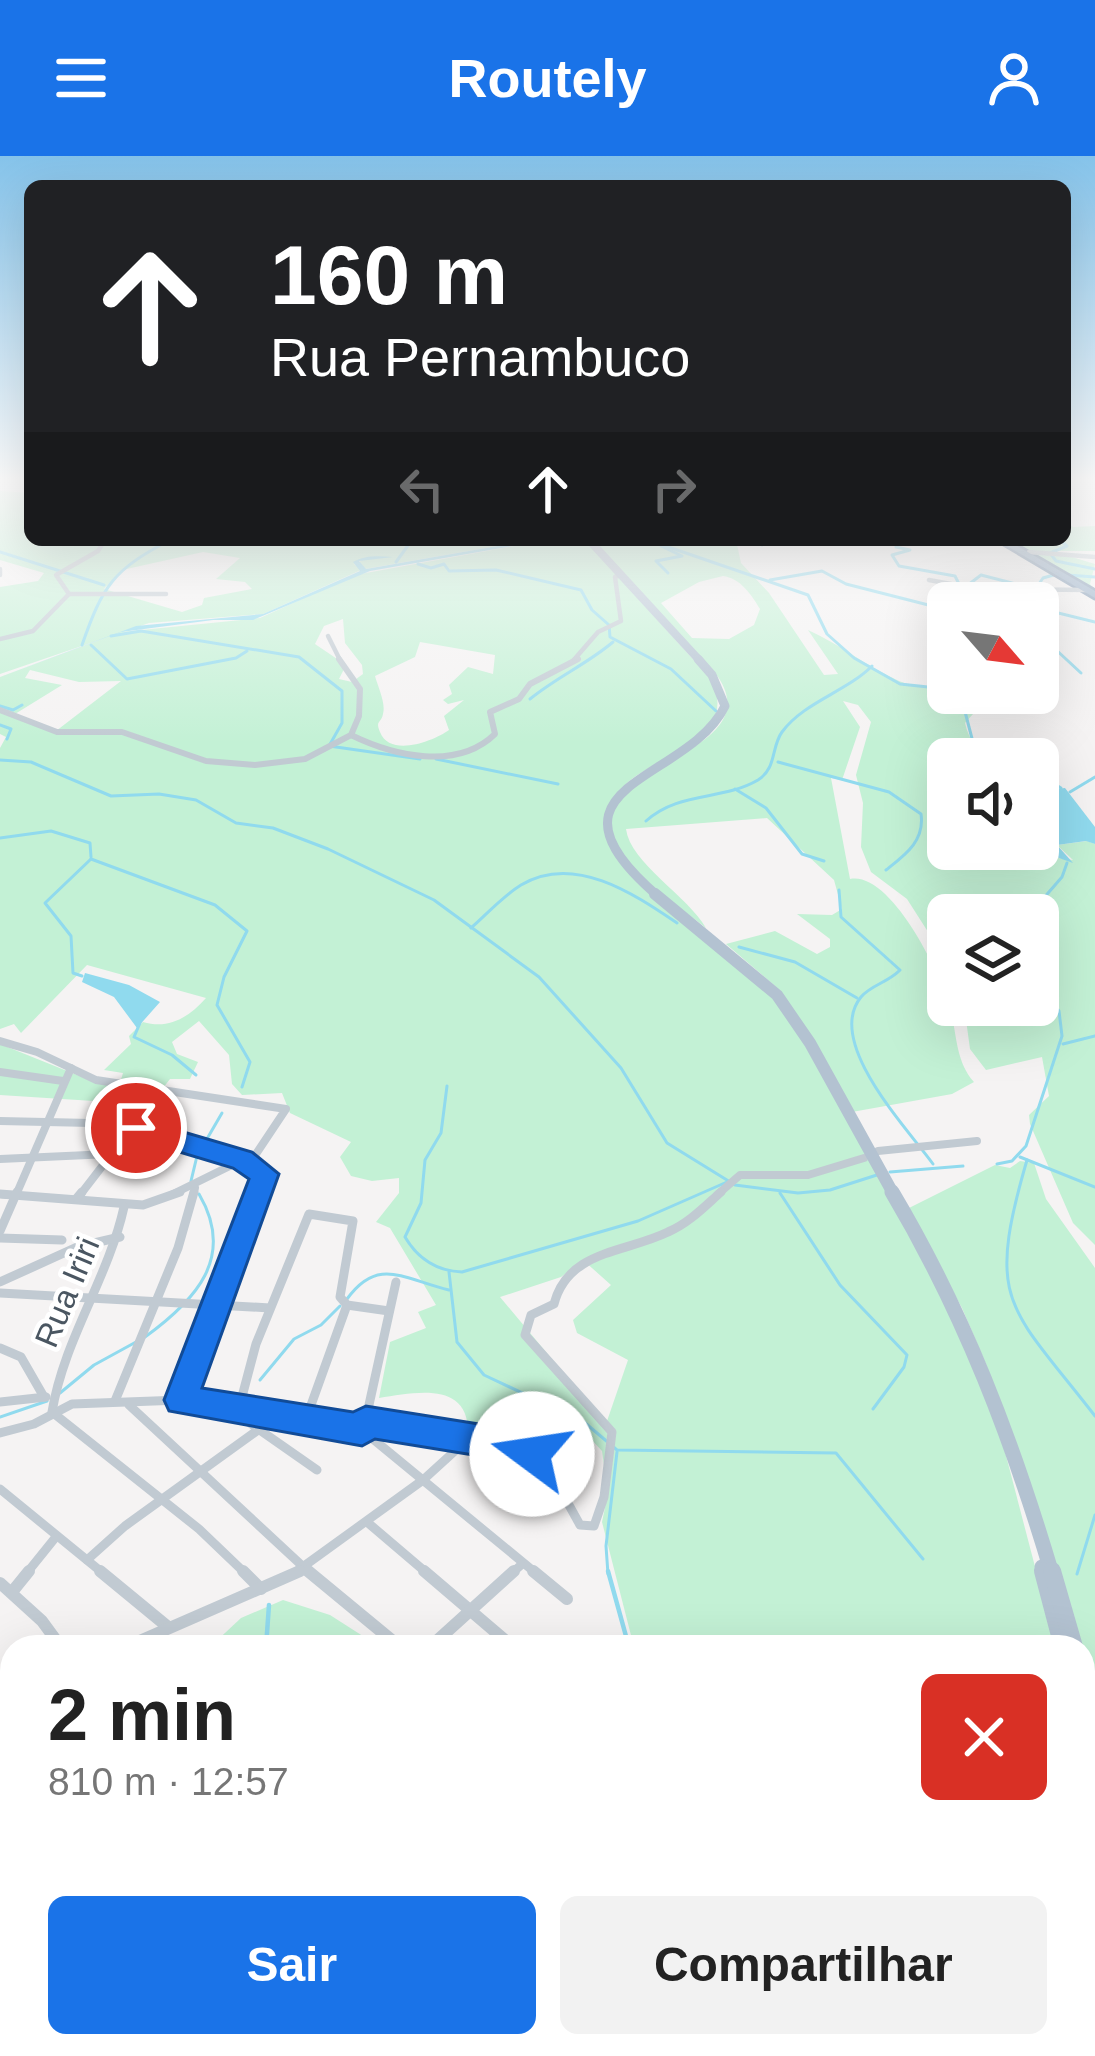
<!DOCTYPE html>
<html lang="pt">
<meta charset="utf-8">
<style>
:root{--surface:#fff;--page:#f2f2f2;--text:#222;--muted:#767676;--accent:#1a73e8}
body{margin:0;font-family:Helvetica,sans-serif;background:var(--page);color:var(--text);height:100vh;display:flex;flex-direction:column;font-size:45px;white-space:nowrap}
*{box-sizing:border-box;margin:0}
p{font-size:39px;color:var(--muted)}
.icon{flex:none;width:66px;height:66px;fill:none;stroke:currentColor;stroke-width:2;stroke-linecap:round;stroke-linejoin:round}
.map{position:relative;flex:1;overflow:hidden}
.details{position:absolute;left:0px;top:1479px;width:1095px;height:423px;display:flex;flex-direction:column;background:var(--surface);border-radius:36px 36px 0 0;box-shadow:0 12px 48px #0002}
.details>*{flex:none}
.guide{position:absolute;left:24px;top:24px;width:1047px;height:366px;border-radius:18px;box-shadow:0 12px 48px #0002;background:#202124;color:#fff;overflow:hidden}
.needle{width:78px;rotate:118deg}
.buttons{position:absolute;left:927px;top:426px;display:grid;gap:24px}
.buttons a{display:grid;place-items:center;width:132px;height:132px;border-radius:18px;background:var(--surface);box-shadow:0 12px 48px #0002;font-size:60px}
.pin{position:absolute;display:grid;place-items:center;width:102px;height:102px;color:#fff;margin:-51px;border:6px solid #fff;border-radius:50%;box-shadow:0 3px 12px #0007}
.me{position:absolute;width:132px;margin:-66px;rotate:284deg;stroke-linejoin:round;filter:drop-shadow(0 0 9px #0008)}
.turn{display:flex;align-items:center;gap:42px;height:252px;padding:0 48px;font-size:54px}
.turn .icon{width:156px;height:156px;stroke-width:2.5}
.turn b{display:block;font-size:84px;line-height:102px}
.lanes{display:flex;align-items:center;height:114px;padding:0 48px;background:#0003;justify-content:center;gap:60px;direction:ltr}
.lanes .off{opacity:.35}
.round{display:grid;place-items:center;flex:none;width:126px;height:126px;border-radius:18px;background:var(--page)}
.overview{display:flex;align-items:center;justify-content:space-between;height:204px;padding:0 48px}
h1{font-size:72px;font-weight:600;line-height:90px}
.button{display:flex;gap:24px;margin-top:auto;padding:24px 48px}
.button a{flex:1;height:138px;border-radius:18px;background:var(--accent);color:#fff;font-size:48px;font-weight:600;line-height:138px;text-align:center}
.button a+a{background:var(--page);color:var(--text)}
header{display:flex;justify-content:space-between;align-items:center;height:156px;padding:0 48px;background:var(--accent);color:#fff;font-size:54px;font-weight:600}
.map>svg:first-child{display:block}
.green{fill:#c3f1d5;fill-rule:evenodd}
.water{fill:#90daee}
.lines{fill:none;stroke-linecap:round;stroke-linejoin:round}
.stream-far1{stroke:#90daee;stroke-width:3}
.stream{stroke:#90daee;stroke-width:4.5}
.highway-casing{stroke:#7690ad;stroke-width:5}
.minor-far4{stroke:#c1cad2;stroke-width:4.5}
.minor-far3{stroke:#c1cad2;stroke-width:6}
.minor-far2{stroke:#c1cad2;stroke-width:8}
.minor-far1{stroke:#c1cad2;stroke-width:9}
.minor{stroke:#c1cad2;stroke-width:12}
.major-far4{stroke:#b3c2d1;stroke-width:8}
.major-far3{stroke:#b3c2d1;stroke-width:9}
.major-far2{stroke:#b3c2d1;stroke-width:12}
.major-far1{stroke:#b3c2d1;stroke-width:15}
.major{stroke:#b3c2d1;stroke-width:18}
.highway{fill:#8ba5c1;fill-rule:evenodd}
.route{fill:#1a73e8;stroke:#114b97;stroke-width:3}
.labels{text-anchor:middle;dominant-baseline:central;stroke-width:9;stroke-linejoin:round;paint-order:stroke}
.street-label{font-size:33px;fill:#4a5661;stroke:#fff}
</style>
<header><svg class="icon" aria-label="menu" viewBox="0 0 24 24"><path d="M4 6h16M4 12h16M4 18h16"/></svg>Routely<svg class="icon" aria-label="person" viewBox="0 0 24 24"><circle cx="12" cy="8" r="4"/><path d="M4 21q1-7 8-7t8 7"/></svg></header>
<div class="map">
<svg width="1095" height="1900" viewBox="0 0 1095 1900">
<rect width="100%" height="100%" fill="#f5f3f3"/>
<g class="green">
<path d="M 0,335 L 30,337 L 30,384 L 531,384 L 365,413 L 359,407 L 362,403 L 354,408 L 361,414 L 263,458 L 149,467 L 0,518 L 0,431 L 38,425 L 44,417 L 0,404 ZM 203,396 L 240,402 L 216,423 L 245,426 L 252,433 L 204,442 L 202,449 L 182,456 L 104,433 L 122,414 Z"/>
<polygon points="1065,367 1073,371 1095,370 1095,395 1052,395 1095,408 1090,428 1095,434 1011,384 1065,384"/>
<path d="M 547,384 L 585,384 L 711,523 C 755,612 558,596 618,703 L 759,822 L 787,857 L 953,1154 L 998,1269 L 1056,1491 L 634,1491 L 602,1366 L 608,1337 L 602,1295 L 573,1264 L 539,1290 L 526,1283 L 505,1302 L 489,1284 L 468,1283 C 472,1224 418,1236 379,1242 L 390,1186 L 426,1172 L 418,1156 L 436,1149 L 390,1072 L 376,1066 L 399,1037 L 399,1022 L 372,1025 L 351,1020 L 340,1001 L 351,986 L 290,957 L 282,937 L 242,939 L 232,928 L 229,899 L 199,865 L 172,886 L 177,898 L 198,906 L 190,923 L 170,923 L 163,932 L 120,927 L 123,917 L 104,914 L 131,888 L 129,880 L 143,866 C 170,874 190,860 206,842 L 87,809 L 21,877 L 14,868 L 0,873 L 0,592 L 6,581 L 0,578 L 0,521 L 121,476 L 260,462 L 355,419 ZM 343,463 L 345,487 L 362,509 L 363,518 L 352,526 L 339,523 L 346,509 L 315,488 L 324,470 ZM 420,486 L 495,499 L 493,518 L 468,511 L 449,529 L 452,538 L 443,544 L 448,548 L 464,544 L 444,560 L 449,574 C 434,585 390,602 380,576 C 375,564 381,568 383,558 C 386,547 378,531 375,520 L 415,501 ZM 30,514 L 79,526 L 121,525 L 56,575 L 15,558 L 62,529 L 25,522 ZM 583,1104 L 611,1129 L 573,1164 L 577,1177 L 628,1204 L 606,1268 L 500,1141 L 561,1121 Z"/>
<path d="M 592,384 L 736,384 L 741,407 L 769,437 L 824,519 L 838,518 L 808,474 C 840,488 867,511 899,525 C 923,536 960,527 973,558 L 965,567 C 969,586 980,596 997,603 L 948,603 L 948,693 L 1038,693 L 1038,662 L 1046,672 L 1046,689 L 1059,702 L 1073,704 L 1057,689 L 1087,685 L 1095,688 L 1095,1089 L 1073,1067 L 1030,968 L 1029,959 L 1049,940 L 1042,901 L 986,914 L 970,893 L 964,849 L 1038,849 L 1038,759 L 948,759 L 948,821 L 942,810 L 946,804 L 907,743 L 871,716 L 861,691 L 863,647 L 856,619 L 871,566 L 858,549 L 843,545 L 860,571 L 842,624 L 831,622 L 850,723 C 891,715 942,819 951,856 C 957,880 956,906 974,926 L 952,938 L 852,956 L 775,830 L 726,788 L 775,775 L 817,798 L 830,791 L 830,783 L 797,758 L 832,759 L 842,753 L 834,724 L 767,662 L 626,673 C 630,707 688,740 706,772 C 680,751 621,712 611,681 C 588,608 770,598 718,521 ZM 723,420 C 740,422 751,438 760,453 L 754,469 L 729,483 L 692,482 L 661,447 L 699,426 Z"/>
<polygon points="0,888 92,925 153,940 142,958 109,946 0,939"/>
<polygon points="1020,1005 1034,1007 1046,1043 1095,1112 1095,1542 1083,1491 1078,1491 986,1208 962,1152 907,1053 995,1009 1010,1012"/>
<polygon points="283,1444 330,1459 380,1491 210,1491 241,1462"/>
<polygon points="140,1890 284,1890 290,1900 150,1900"/>
<polygon points="440,1890 822,1890 829,1900 436,1900"/>
</g>
<g class="water">
<path d="M 531,384 L 547,384 L 370,415 L 253,464 L 213,464 L 121,476 L 0,521 L 136,470 L 263,458 L 360,415 L 353,406 C 365,399 379,400 393,401 L 359,405 L 366,413 Z"/>
<polygon points="1065,632 1095,671 1095,688 1086,685 1057,689 1073,707 1059,702 1043,683 1057,643 1055,633"/>
<polygon points="85,817 129,829 160,846 137,872 114,841 82,826"/>
</g>
<g class="lines">
<g class="stream-far1">
<polyline points="648,384 808,439 827,478 854,502 900,528 928,531 963,548 975,594 1000,603"/>
<polyline points="754,384 762,389 766,384"/>
<polyline points="777,384 791,384"/>
<polyline points="892,384 898,385 896,391 910,394 892,399 899,410 955,420 959,428"/>
<polyline points="1060,384 1067,390 1050,397 1056,405 1095,413"/>
<polyline points="661,390 682,400 656,405 668,417"/>
<polyline points="0,396 104,429"/>
<polyline points="396,406 412,384"/>
<polyline points="418,408 431,412 444,408 449,415 496,414 581,434 592,454 609,469 610,481 671,513 716,555"/>
<polyline points="1067,419 1095,421"/>
<polyline points="770,424 822,415 846,428 948,454"/>
<polyline points="968,429 981,419 1028,431"/>
<polyline points="1037,431 1043,422 1057,418"/>
<polyline points="932,448 948,449"/>
<polyline points="1038,452 1095,466"/>
<polyline points="111,480 141,475 299,501 342,535 342,567 329,590 420,603"/>
<polyline points="1038,486 1053,491 1081,517"/>
<path d="M 82,489 C 103,429 113,414 170,384"/>
<polyline points="91,489 127,523 236,502 247,495"/>
<path d="M 530,543 C 557,521 587,508 613,486"/>
<polyline points="0,550 13,554 22,549"/>
<polyline points="0,569 11,573 7,583"/>
<polyline points="436,603 558,628"/>
<polyline points="0,604 31,606 111,640 159,638 196,644 236,667 273,672 328,693 434,744 539,821 621,912 667,987 735,1029 798,1037 830,1034 880,1018"/>
<path d="M 778,606 L 889,636 L 921,658 C 925,685 905,699 886,714"/>
<polyline points="1038,618 1061,632"/>
<polyline points="735,633 766,652 802,698 824,705"/>
<polyline points="1070,636 1095,621"/>
<path d="M 646,665 C 679,635 722,645 758,624 C 777,612 771,591 782,576 C 804,546 846,536 872,510"/>
<polyline points="0,682 51,675 90,687 91,701"/>
<polyline points="91,703 215,749 247,775 224,821 217,849 250,906 242,931"/>
<path d="M 839,734 L 841,761 L 900,814 C 889,826 871,829 861,841 C 824,886 908,973 933,1008"/>
<polyline points="1029,759 1062,721 1067,707"/>
<polyline points="938,768 948,779"/>
<path d="M 471,772 C 487,758 503,740 521,729 C 574,697 634,738 677,767"/>
<polyline points="739,791 795,806 857,842"/>
<polyline points="82,820 73,817 71,780 45,747 91,703"/>
<polyline points="140,867 134,881 172,899 196,919"/>
<polyline points="1063,888 1095,880"/>
<path d="M 447,930 L 441,977 L 425,1004 L 421,1047 L 405,1081 C 418,1103 436,1115 462,1116 L 638,1065 L 727,1026"/>
<polyline points="1020,1001 1095,1031"/>
<path d="M 1027,1004 C 985,1148 1009,1149 1095,1260"/>
<polyline points="997,1008 1012,1005 1026,990 1062,880 1059,855 1038,829"/>
<polyline points="890,1016 963,1010"/>
<polyline points="191,1025 197,1000 222,957"/>
<polyline points="780,1037 840,1129 907,1199 904,1211 873,1253"/>
<polyline points="449,1116 457,1186 484,1219 584,1266 617,1294 836,1297 923,1403"/>
<path d="M 347,1143 C 378,1100 403,1123 449,1134"/>
<path d="M 145,1181 C 196,1144 236,1101 199,1038"/>
<polyline points="260,1224 294,1183 321,1169 340,1150"/>
<polyline points="60,1237 94,1209 136,1186"/>
<polyline points="0,1261 47,1245"/>
<polyline points="608,1418 606,1390 617,1296"/>
<polyline points="1077,1418 1095,1359"/>
</g>
<g class="stream">
<polyline points="608,1415 629,1491"/>
<polyline points="266,1491 269,1449"/>
<polyline points="747,1890 761,1900"/>
<polyline points="788,1890 790,1900"/>
</g>
<defs>
<polygon id="highway" points="997,384 1007,384 1095,435 1095,442"/>
</defs>
<use href="#highway" class="highway-casing"/>
<g class="minor-far4">
<polyline points="1029,396 1095,401"/>
<polyline points="0,413 0,419"/>
<polyline points="929,424 978,433 1088,434"/>
<polyline points="69,438 56,419 98,395 105,384"/>
<polyline points="328,480 341,506"/>
<polyline points="0,483 33,475 69,438 166,438"/>
<polyline points="572,506 598,476 621,465 615,421 621,419"/>
</g>
<g class="minor-far3">
<polyline points="0,554 57,576 122,576 206,605 255,609 305,603 351,579 359,560 360,533 339,503"/>
<path d="M 351,579 C 394,600 457,615 495,578 L 490,556 L 519,543 L 530,528 L 578,503"/>
</g>
<g class="minor-far2">
<polyline points="0,885 37,896 96,924 286,953 250,1007"/>
<polyline points="0,916 63,925"/>
<polyline points="0,965 137,968"/>
<polyline points="136,972 242,1004 265,1019 258,1039"/>
<polyline points="878,995 977,985"/>
<polyline points="0,1003 110,998"/>
<polyline points="0,1038 8,1039"/>
<polyline points="16,1039 71,912"/>
<polyline points="80,1039 161,934"/>
<polyline points="171,1039 242,1004"/>
<polyline points="193,1039 195,1032"/>
<polyline points="717,1039 740,1019 808,1019 864,1002"/>
</g>
<g class="minor-far1">
<polyline points="0,1038 143,1049 180,1036"/>
<polyline points="77,1042 82,1036"/>
<path d="M 124,1051 C 108,1123 64,1183 52,1256 L 199,1373 L 246,1418"/>
<polyline points="0,1075 17,1036"/>
<polyline points="0,1082 62,1084"/>
<polyline points="0,1126 77,1091 120,1081"/>
<polyline points="0,1137 270,1152"/>
<polyline points="0,1192 21,1201 44,1241"/>
<polyline points="181,1244 259,1036"/>
<polyline points="115,1245 178,1092 194,1036"/>
<polyline points="0,1246 46,1241"/>
<polyline points="129,1249 311,1418"/>
<polyline points="227,1251 317,1314"/>
<polyline points="239,1252 256,1188 309,1058 353,1065 340,1141 347,1149 389,1155"/>
<polyline points="306,1263 347,1149"/>
<path d="M 366,1265 L 527,1296 L 549,1313 L 580,1369 L 594,1370 L 604,1341 L 612,1276 L 525,1179 L 531,1159 L 554,1148 C 568,1094 625,1097 668,1076 C 689,1067 704,1051 721,1036"/>
<polyline points="365,1267 396,1126"/>
<polyline points="0,1277 34,1268 72,1248 181,1244 362,1274 537,1418"/>
<polyline points="0,1333 104,1418"/>
<polyline points="367,1366 428,1418"/>
<polyline points="87,1404 125,1370 258,1274 269,1257"/>
<polyline points="26,1418 55,1382"/>
<polyline points="293,1418 423,1324 468,1283"/>
<polyline points="511,1418 521,1409"/>
</g>
<g class="minor">
<polyline points="100,1415 168,1471"/>
<polyline points="243,1415 261,1433"/>
<polyline points="308,1415 400,1491"/>
<polyline points="424,1415 513,1491"/>
<polyline points="533,1415 567,1443"/>
<polyline points="0,1427 42,1465 61,1491"/>
<polyline points="12,1436 29,1415"/>
<polyline points="126,1491 300,1415"/>
<polyline points="430,1491 514,1415"/>
<polyline points="0,1542 12,1541"/>
<polyline points="290,1890 296,1900"/>
</g>
<polyline class="major-far4" points="589,384 701,506"/>
<path class="major-far3" d="M 659,741 C 526,627 688,627 725,550 L 712,519 L 698,503"/>
<polyline class="major-far2" points="655,738 777,839 810,887 894,1039"/>
<g class="major-far1">
<path d="M 892,1036 C 964,1157 1012,1283 1052,1418"/>
<polyline points="1042,1411 1044,1418"/>
</g>
<g class="major">
<polyline points="1043,1415 1063,1491"/>
<polyline points="1052,1415 1074,1491"/>
<polyline points="1083,1520 1095,1560"/>
<polyline points="1083,1564 1095,1610"/>
<polyline points="1083,1778 1095,1724"/>
<polyline points="1083,1804 1095,1773"/>
<polyline points="0,1813 12,1824"/>
<polyline points="0,1840 12,1851"/>
<polyline points="55,1890 65,1900"/>
<polyline points="84,1890 95,1900"/>
<polyline points="1056,1900 1058,1890"/>
</g>
<use href="#highway" class="highway"/>
</g>
<linearGradient id="sky" x2="0" y2="1"><stop stop-color="#85c3ea"/><stop offset="0.55" stop-color="#fafafa"/><stop offset="1" stop-color="#fafafa" stop-opacity="0"/></linearGradient>
<rect width="1095" height="587" fill="url(#sky)"/>
<polygon class="route" points="136,962 252,996 279,1018 202,1232 353,1256 366,1250 504,1272 544,1286 549,1298 544,1309 532,1314 504,1304 375,1283 362,1290 169,1255 164,1244 249,1023 233,1012 126,980 122,972 126,965"/>
<g class="labels">
<g class="street-label">
<text transform="translate(67 1136) rotate(-67)">Rua Iriri</text>
</g>
</g>
</svg>
<div class="buttons">
<a><svg class="needle" viewBox="-14 -14 28 28"><path d="M0-13l5 13h-10z" fill="#e53935"/><path d="M0 13l5-13h-10z" fill="#767676"/></svg></a>
<a><svg class="icon" aria-label="sound" viewBox="0 0 24 24"><path d="M4 9h4l5-4v14l-5-4H4zM17 9q2 3 0 6"/></svg></a>
<a><svg class="icon" aria-label="layers" viewBox="0 0 24 24"><path d="M12 4l9 5-9 5-9-5zM3 14l9 5 9-5"/></svg></a>
</div>
<div class="pin" style="left:136px;top:972px;background:#d93025"><svg class="icon" aria-label="arrive" viewBox="0 0 24 24"><path d="M6 21V4h12l-3 4 3 4H6"/></svg></div>
<svg class="me" style="left:532px;top:1298px" viewBox="-20 -20 40 40"><circle r="19" fill="#fff"/><path d="M0-13L10 11 0 6-10 11z" fill="#1a73e8"/></svg>
<div class="guide">
<div class="turn"><svg class="icon" aria-label="ahead" viewBox="0 0 24 24"><path d="M12 20V5M6 11l6-6 6 6"/></svg><div><b>160 m</b>Rua Pernambuco</div></div>
<div class="lanes"><svg class="icon off" aria-label="left" viewBox="0 0 24 24"><path d="M17 20v-9H6M10 6l-5 5 5 5"/></svg><svg class="icon" aria-label="ahead" viewBox="0 0 24 24"><path d="M12 20V5M6 11l6-6 6 6"/></svg><svg class="icon off" aria-label="right" viewBox="0 0 24 24"><path d="M7 20v-9h11M14 6l5 5-5 5"/></svg></div>
</div>
<section class="details">
<div class="overview"><div><h1>2 min</h1><p>810 m · 12:57</p></div><a class="round" style="background:#d93025;color:#fff"><svg class="icon" aria-label="close" viewBox="0 0 24 24"><path d="M6 6l12 12M18 6L6 18"/></svg></a></div>
<div class="button"><a>Sair</a><a>Compartilhar</a></div>
</section>
</div>
